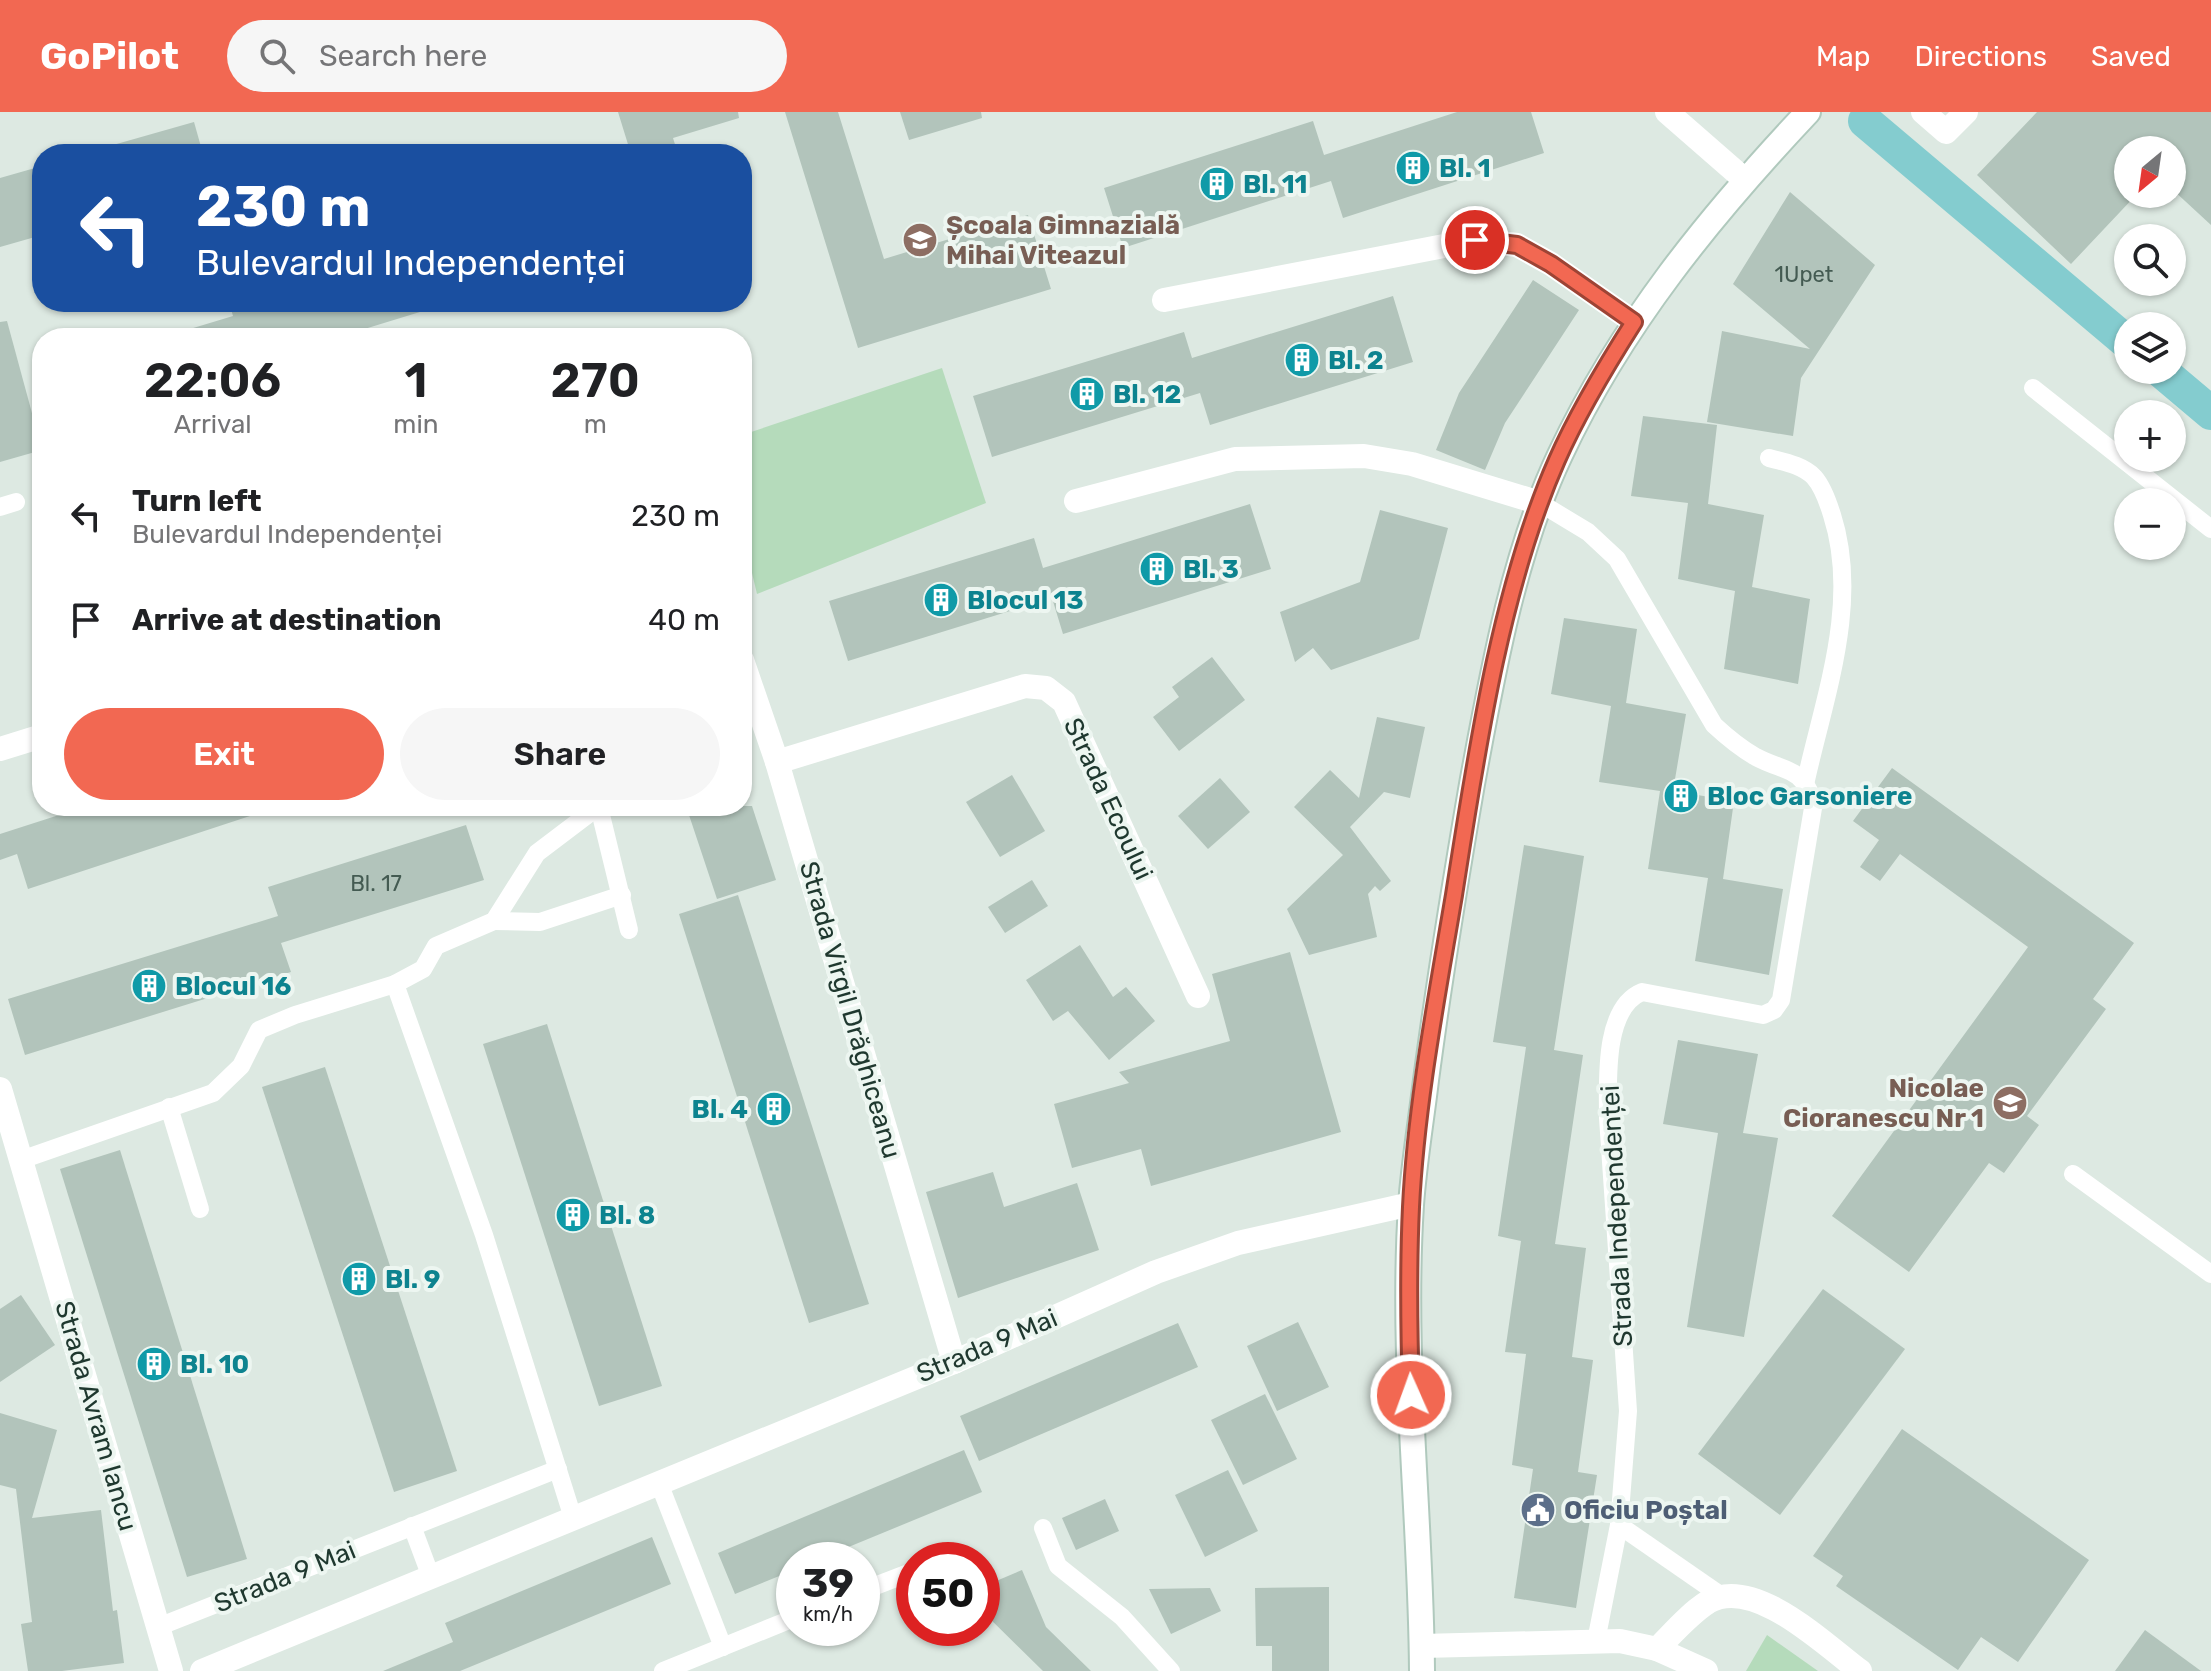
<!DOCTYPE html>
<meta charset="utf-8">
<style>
:root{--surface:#fff;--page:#f6f6f6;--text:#202124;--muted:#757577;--accent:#f26852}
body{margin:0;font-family:Rubik,sans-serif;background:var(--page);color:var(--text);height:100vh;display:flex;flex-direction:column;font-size:30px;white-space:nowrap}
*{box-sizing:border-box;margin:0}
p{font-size:26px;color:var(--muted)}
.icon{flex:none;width:44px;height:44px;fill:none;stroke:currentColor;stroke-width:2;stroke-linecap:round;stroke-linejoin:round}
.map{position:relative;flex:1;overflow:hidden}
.drawer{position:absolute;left:32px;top:216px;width:720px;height:488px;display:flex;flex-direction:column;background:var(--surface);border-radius:32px;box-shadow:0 2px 6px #0004}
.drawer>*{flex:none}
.top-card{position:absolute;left:32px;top:32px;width:720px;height:168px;border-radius:32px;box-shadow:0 2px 6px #0004;background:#1a4fa0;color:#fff;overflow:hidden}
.needle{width:52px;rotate:209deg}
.tools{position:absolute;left:2114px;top:24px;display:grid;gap:16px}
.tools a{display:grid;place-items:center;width:72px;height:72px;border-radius:50%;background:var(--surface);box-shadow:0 2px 6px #0004;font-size:40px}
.speed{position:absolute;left:776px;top:1430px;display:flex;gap:16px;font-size:40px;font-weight:700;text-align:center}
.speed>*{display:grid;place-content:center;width:104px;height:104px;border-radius:50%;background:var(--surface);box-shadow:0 2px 6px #0004;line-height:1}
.speed small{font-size:20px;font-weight:400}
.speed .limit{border:12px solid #d22;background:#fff;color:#111}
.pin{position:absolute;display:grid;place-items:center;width:68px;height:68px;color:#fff;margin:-34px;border:4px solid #fff;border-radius:50%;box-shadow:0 2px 8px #0007}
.me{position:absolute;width:88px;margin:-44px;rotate:358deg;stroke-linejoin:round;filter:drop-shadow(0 0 6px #0008)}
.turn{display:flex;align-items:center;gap:28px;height:168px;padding:0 32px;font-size:36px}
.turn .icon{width:104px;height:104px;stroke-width:2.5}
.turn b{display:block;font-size:56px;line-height:68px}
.eta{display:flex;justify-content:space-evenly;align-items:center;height:136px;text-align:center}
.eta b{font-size:48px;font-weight:600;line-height:56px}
.button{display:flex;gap:16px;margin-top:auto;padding:16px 32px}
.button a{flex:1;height:92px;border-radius:48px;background:var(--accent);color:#fff;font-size:32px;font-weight:600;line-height:92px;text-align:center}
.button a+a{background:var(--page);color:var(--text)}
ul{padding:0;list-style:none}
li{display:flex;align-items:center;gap:24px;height:104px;padding:0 32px}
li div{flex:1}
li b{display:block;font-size:30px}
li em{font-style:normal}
header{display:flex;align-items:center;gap:48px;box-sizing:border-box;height:112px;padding:0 40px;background:var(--accent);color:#fff}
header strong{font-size:38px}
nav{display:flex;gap:44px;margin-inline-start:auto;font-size:28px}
.search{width:560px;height:72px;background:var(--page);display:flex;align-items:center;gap:20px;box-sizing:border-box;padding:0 28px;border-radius:44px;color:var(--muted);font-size:30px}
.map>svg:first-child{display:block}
.green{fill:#b5dbbb}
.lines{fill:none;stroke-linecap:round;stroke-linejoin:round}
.canal{stroke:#84cccf;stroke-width:34}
.building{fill:#b2c4bb}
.secondary-casing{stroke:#b0c9bd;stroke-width:28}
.service{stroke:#fff;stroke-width:18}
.minor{stroke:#fff;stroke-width:24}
.secondary{stroke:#fff;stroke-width:24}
.route-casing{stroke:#9d4435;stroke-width:20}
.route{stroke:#f26852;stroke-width:14}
.labels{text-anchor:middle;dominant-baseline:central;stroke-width:8;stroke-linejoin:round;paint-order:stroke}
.number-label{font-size:22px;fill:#445b52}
.culture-label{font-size:26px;font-weight:bold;fill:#0d838f;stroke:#edf6f1;text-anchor:start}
.education-label{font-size:26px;font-weight:bold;fill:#785e54;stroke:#edf6f1;text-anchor:start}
.street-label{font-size:26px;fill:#1f382f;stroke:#edf6f1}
.service-label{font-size:26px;font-weight:bold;fill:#4e5e75;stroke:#edf6f1;text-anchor:start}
</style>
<header>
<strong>GoPilot</strong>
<div class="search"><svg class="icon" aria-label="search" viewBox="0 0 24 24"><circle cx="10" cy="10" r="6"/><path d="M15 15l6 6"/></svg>Search here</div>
<nav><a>Map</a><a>Directions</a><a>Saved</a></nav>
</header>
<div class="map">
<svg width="2211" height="1559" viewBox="0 0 2211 1559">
<rect width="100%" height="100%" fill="#dde9e2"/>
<g class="green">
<polygon points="942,256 986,391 757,482 742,419 742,323"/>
<polygon points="1767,1523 1818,1559 1746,1559"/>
</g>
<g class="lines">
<g class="canal">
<polyline points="1865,9 2128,231"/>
<polyline points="2160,258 2211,301"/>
</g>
</g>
<g class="building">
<polygon points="618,0 738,0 739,6 673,26 678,42 631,42"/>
<polygon points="785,0 838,0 884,147 1028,103 1051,177 858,236"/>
<polygon points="900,0 981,0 982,6 909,28"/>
<polygon points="1457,0 1531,0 1544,41 1343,106 1331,69 1123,136 1104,76 1313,9 1324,43"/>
<polygon points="2037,0 2211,0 2211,113 2172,77 2172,38 2128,38 2128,82 2137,82 2071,152 1977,63"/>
<polygon points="194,10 203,42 107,42 106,35"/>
<polygon points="42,54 42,123 0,135 0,66"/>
<polygon points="1790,80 1875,153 1801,266 1793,324 1707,310 1722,219 1810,237 1733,172"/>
<polygon points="1533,168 1579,198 1505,311 1485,358 1436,338 1459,281"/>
<polygon points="1393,184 1413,250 1210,313 1200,281 992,345 973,284 1184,220 1192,246"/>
<polygon points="229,190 432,190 433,196 335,226 181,226 180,220 233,204"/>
<polygon points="7,209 42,338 0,350 0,210"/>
<polygon points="1643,304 1717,313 1708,392 1764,403 1752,475 1810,487 1798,572 1724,557 1735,479 1678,467 1688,391 1631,384"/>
<polygon points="1250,392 1271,457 1063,522 1052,486 848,549 829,489 1034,426 1043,456"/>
<polygon points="1380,398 1448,416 1419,527 1331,558 1313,536 1295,550 1280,500 1360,470"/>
<polygon points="1564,506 1637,517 1626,591 1686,602 1673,679 1734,689 1723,767 1783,777 1769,863 1695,849 1708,766 1648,757 1660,679 1599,670 1611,594 1551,582"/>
<polygon points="1212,545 1245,588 1179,639 1153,605 1179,585 1172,575"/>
<polygon points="1377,605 1425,615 1410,686 1384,680 1350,715 1391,769 1380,779 1375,774 1368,782 1377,825 1309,843 1287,797 1343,743 1294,695 1330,658 1359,686"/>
<polygon points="1892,656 2134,831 2093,887 2106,897 2027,1004 2039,1013 2004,1061 1989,1051 1909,1160 1832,1104 2028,835 1900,742 1880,769 1860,755 1879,728 1853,709"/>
<polygon points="1012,663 1045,719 1000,745 966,690"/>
<polygon points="1220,666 1250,700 1208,737 1178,704"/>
<polygon points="87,694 265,694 265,699 28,777 17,742 0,748 0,722"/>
<polygon points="686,694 752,694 776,768 717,787"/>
<polygon points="466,713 484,768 281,831 291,860 25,943 8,887 278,804 268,775"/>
<polygon points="1524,733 1584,744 1554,938 1583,943 1555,1132 1586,1136 1572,1245 1593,1248 1578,1360 1597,1363 1576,1496 1514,1486 1533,1357 1512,1353 1526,1242 1505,1240 1521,1129 1498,1124 1526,935 1493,930"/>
<polygon points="1032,768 1048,794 1005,821 988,795"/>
<polygon points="738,783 869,1192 809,1211 679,802"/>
<polygon points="1080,833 1113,885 1126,875 1155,909 1109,948 1068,899 1053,909 1026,868"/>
<polygon points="1290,840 1341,1020 1151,1074 1141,1037 1072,1056 1054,992 1129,971 1119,960 1230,929 1212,862"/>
<polygon points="547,912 662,1274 599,1294 483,932"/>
<polygon points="1678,928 1758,942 1743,1021 1778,1026 1744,1225 1687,1215 1718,1021 1663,1012"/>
<polygon points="325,955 457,1359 394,1380 262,975"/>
<polygon points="120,1038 247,1447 187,1465 60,1057"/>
<polygon points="993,1060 1004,1095 1077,1071 1099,1138 958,1186 926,1080"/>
<polygon points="1823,1177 1905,1237 1780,1403 1698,1342"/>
<polygon points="21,1183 55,1233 0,1270 0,1197"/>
<polygon points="1298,1210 1329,1275 1277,1299 1247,1234"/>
<polygon points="1178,1211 1198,1255 979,1349 960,1304"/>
<polygon points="1265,1282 1297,1347 1243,1373 1211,1308"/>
<polygon points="0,1301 57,1318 32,1406 101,1398 113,1499 117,1498 124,1551 62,1559 28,1559 21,1512 32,1510 16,1377 0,1373"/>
<polygon points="1902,1317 2089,1448 2018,1550 1981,1525 1958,1558 1836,1474 1843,1464 1813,1444"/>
<polygon points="964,1338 982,1380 817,1448 794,1448 794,1458 735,1482 718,1441"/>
<polygon points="1228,1358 1258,1419 1205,1445 1175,1383"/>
<polygon points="1105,1387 1119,1419 1076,1438 1062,1406"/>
<polygon points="652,1425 671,1472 460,1559 383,1559 453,1530 445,1511"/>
<polygon points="1022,1458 1046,1515 1091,1559 1043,1559 982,1499 982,1475"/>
<polygon points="1329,1475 1329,1559 1272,1559 1272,1534 1256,1534 1255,1476"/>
<polygon points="1210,1476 1221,1499 1171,1522 1149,1477"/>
<polygon points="2145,1518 2201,1559 2115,1559"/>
</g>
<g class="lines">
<defs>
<path id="secondary" d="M 1422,1559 C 1421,1404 1401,1248 1411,1093 C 1414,1051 1421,1010 1426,968 C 1439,869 1455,771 1472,672 C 1492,564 1513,442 1560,343 C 1621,213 1710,104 1808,0"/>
</defs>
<use href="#secondary" class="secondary-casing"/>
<g class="service">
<polyline points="2033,276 2211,417"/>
<path d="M 1769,346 C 1784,350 1802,353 1814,365 C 1823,375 1828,390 1832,403 C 1860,490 1825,583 1806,668"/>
<path d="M 1540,391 L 1588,420 L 1617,447 L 1714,613 C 1728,626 1740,636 1756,645 C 1786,661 1800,653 1814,690 L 1781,888 L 1774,898 L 1763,903 L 1642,880 C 1603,896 1608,970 1608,1006 L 1628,1299 L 1619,1413 L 1596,1529"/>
<polyline points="0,395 16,390"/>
<polyline points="599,695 629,818"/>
<polyline points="494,809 540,810 622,783"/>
<polyline points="395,872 484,1123 573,1406"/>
<polyline points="169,995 200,1097"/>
<polyline points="21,1048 213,981 241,954 259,918 295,903 395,872 423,857 436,834 494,809 537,741 599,694"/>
<polyline points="2073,1062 2211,1162"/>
<polyline points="659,1371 723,1535"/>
<polyline points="1619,1413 1723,1485"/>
<polyline points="412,1414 431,1465"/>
<polyline points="1043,1416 1058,1454 1122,1505 1171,1559"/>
<polyline points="941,1448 942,1448"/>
<polyline points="862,1479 914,1459"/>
<polyline points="158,1515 558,1357"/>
<polyline points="663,1559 794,1506"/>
</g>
<g class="minor">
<polyline points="1667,0 1745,68"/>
<polyline points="1923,0 1946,20 1966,0"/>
<polyline points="1164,188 1475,128 1517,133 1551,152 1634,210"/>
<polyline points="1076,389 1235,347 1364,344 1412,352 1540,391"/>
<polyline points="742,548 777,650 954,1250"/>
<polyline points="0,637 42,624"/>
<polyline points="777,650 1025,574 1046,576 1064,590 1198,884"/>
<polyline points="0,977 171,1559"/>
<polyline points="1422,1534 1620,1529 1657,1537 1706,1559"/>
<path d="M 1657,1537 C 1673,1521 1689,1502 1708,1490 C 1754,1463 1825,1533 1860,1559"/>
<polyline points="202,1559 954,1250 1156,1160 1238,1131 1411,1092"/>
</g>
<use href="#secondary" class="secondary"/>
</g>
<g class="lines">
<defs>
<path id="route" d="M 1411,1283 C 1409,1220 1408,1158 1411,1095 C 1416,992 1437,884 1454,783 C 1476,643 1500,477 1557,348 C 1578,300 1606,254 1634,210 L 1551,152 L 1517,133 L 1475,128"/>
</defs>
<use href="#route" class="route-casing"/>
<use href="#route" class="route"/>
</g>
<defs>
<symbol id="building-disc" viewBox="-11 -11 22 22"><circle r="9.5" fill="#0f9aa8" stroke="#edf6f1"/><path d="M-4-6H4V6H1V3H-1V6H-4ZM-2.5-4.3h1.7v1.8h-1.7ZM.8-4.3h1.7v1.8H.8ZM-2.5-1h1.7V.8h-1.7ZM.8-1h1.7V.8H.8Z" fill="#fff"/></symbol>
<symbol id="school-disc" viewBox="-11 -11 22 22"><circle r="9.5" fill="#8d6e63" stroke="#edf6f1"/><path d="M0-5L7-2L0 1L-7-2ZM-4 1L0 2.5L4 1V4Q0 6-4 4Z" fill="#fff"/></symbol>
<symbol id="civic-disc" viewBox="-11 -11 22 22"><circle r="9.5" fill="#5c6f8a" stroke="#edf6f1"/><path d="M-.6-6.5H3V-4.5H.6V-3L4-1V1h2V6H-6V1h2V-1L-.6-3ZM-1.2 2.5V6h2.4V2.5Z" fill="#fff"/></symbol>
</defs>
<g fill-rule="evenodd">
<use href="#building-disc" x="1393" y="36" width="40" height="40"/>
<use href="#building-disc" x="1197" y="52" width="40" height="40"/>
<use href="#school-disc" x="900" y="108" width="40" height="40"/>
<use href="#building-disc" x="1282" y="228" width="40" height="40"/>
<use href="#building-disc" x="1067" y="262" width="40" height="40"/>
<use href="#building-disc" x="1137" y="437" width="40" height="40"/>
<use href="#building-disc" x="921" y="468" width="40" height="40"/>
<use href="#building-disc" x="1661" y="664" width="40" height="40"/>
<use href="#building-disc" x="129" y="854" width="40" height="40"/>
<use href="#school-disc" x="1990" y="971" width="40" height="40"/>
<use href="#building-disc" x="754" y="977" width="40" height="40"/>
<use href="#building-disc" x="553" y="1083" width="40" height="40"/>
<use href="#building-disc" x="339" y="1147" width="40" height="40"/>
<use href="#building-disc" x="134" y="1232" width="40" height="40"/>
<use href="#civic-disc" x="1518" y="1378" width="40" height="40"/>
</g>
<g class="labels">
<g class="number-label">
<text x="1804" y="162">1Upet</text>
<text x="376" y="771">Bl. 17</text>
</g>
<g class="culture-label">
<text x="1439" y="56">Bl. 1</text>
<text x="1243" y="72">Bl. 11</text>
<text x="1328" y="248">Bl. 2</text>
<text x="1113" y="282">Bl. 12</text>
<text x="1183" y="457">Bl. 3</text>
<text x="967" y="488">Blocul 13</text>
<text x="1707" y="684">Bloc Garsoniere</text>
<text x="175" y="874">Blocul 16</text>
<text x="748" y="997" text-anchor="end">Bl. 4</text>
<text x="599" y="1103">Bl. 8</text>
<text x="385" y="1167">Bl. 9</text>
<text x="180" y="1252">Bl. 10</text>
</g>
<g class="education-label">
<text x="946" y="113">Școala Gimnazială<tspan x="946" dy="30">Mihai Viteazul</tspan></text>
<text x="1984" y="976" text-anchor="end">Nicolae<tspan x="1984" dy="30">Cioranescu Nr 1</tspan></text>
</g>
<g class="street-label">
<text transform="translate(1108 687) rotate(65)">Strada Ecoului</text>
<text transform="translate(850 898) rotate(74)">Strada Virgil Drăghiceanu</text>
<text transform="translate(1617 1104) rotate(-93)">Strada Independenței</text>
<text transform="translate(987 1234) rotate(-23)">Strada 9 Mai</text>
<text transform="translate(96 1304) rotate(74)">Strada Avram Iancu</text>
<text transform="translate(285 1465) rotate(-22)">Strada 9 Mai</text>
</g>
<g class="service-label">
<text x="1564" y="1398">Oficiu Poștal</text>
</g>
</g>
</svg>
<div class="tools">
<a><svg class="needle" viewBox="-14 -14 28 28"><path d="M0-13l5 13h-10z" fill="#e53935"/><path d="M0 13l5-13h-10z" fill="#757577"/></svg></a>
<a><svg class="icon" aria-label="search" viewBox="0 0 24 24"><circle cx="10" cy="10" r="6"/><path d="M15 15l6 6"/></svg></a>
<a><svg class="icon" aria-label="layers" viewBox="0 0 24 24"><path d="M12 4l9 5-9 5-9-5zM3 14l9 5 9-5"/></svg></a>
<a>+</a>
<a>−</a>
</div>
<div class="speed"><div>39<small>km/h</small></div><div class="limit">50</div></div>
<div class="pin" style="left:1475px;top:128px;background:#d93025"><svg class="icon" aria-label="arrive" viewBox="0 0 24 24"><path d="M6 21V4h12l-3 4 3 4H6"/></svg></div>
<svg class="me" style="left:1411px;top:1283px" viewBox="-20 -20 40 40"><circle r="17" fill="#f26852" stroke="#fff" stroke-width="3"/><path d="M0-11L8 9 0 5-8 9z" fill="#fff"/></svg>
<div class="top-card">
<div class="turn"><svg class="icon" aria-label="left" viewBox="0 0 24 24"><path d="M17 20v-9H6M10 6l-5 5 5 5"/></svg><div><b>230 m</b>Bulevardul Independenței</div></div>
</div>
<section class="drawer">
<div class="eta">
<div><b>22:06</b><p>Arrival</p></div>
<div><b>1</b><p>min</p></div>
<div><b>270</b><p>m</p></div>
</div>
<ul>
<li><svg class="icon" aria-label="left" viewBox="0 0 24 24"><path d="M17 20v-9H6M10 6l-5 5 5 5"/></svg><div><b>Turn left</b><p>Bulevardul Independenței</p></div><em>230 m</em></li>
<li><svg class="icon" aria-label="arrive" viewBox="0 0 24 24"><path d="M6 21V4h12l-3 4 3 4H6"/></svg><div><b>Arrive at destination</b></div><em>40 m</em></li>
</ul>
<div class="button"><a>Exit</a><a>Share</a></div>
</section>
</div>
